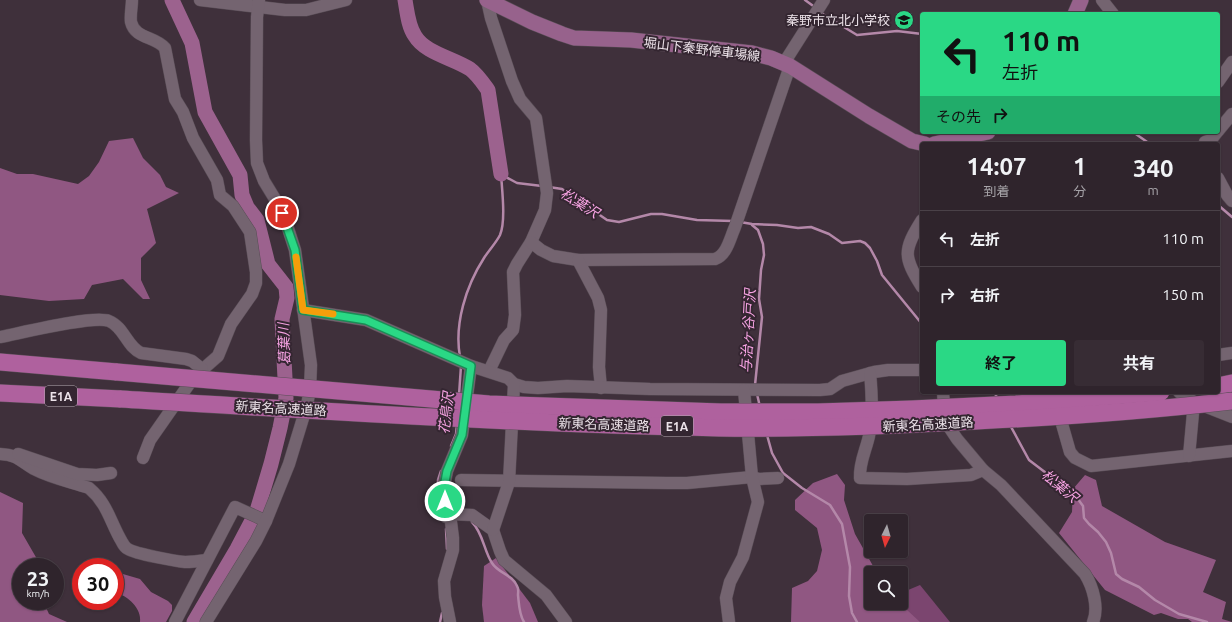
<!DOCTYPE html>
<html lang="ja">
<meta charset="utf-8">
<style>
:root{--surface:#2f242c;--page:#372c34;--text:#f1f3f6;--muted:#a7a4a9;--line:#4a4148;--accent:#2ad885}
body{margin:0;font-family:Ubuntu,"Noto Sans JP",sans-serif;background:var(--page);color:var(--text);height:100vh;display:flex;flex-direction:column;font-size:15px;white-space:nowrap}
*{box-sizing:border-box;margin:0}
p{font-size:13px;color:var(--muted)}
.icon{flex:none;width:22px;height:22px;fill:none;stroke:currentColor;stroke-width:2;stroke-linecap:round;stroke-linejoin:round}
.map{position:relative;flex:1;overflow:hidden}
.details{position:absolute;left:920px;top:142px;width:300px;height:252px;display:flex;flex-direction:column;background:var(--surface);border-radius:4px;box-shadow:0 1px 3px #0004,0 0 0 1px var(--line)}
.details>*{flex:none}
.hud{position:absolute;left:920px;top:12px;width:300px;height:122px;border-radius:4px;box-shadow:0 1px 3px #0004,0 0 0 1px var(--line);background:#2ad885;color:#111;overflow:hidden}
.needle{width:26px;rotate:185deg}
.tools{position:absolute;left:864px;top:514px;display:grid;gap:8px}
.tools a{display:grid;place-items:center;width:44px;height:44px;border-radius:4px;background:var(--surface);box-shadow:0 1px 3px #0004,0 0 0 1px var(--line);font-size:20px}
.speed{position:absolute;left:12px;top:558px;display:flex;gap:8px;font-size:20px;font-weight:700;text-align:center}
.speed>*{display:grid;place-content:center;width:52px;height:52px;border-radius:50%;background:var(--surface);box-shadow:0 1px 3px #0004,0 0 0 1px var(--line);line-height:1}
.speed small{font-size:10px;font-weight:400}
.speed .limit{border:6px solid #d22;background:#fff;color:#111}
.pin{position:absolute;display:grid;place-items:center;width:34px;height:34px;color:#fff;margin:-17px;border:2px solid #fff;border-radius:50%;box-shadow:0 1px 4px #0007}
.me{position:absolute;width:44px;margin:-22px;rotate:0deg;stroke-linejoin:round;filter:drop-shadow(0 0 3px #0008)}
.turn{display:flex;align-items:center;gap:14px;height:84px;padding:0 16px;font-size:18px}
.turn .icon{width:52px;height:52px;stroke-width:2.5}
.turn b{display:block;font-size:28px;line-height:34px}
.then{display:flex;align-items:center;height:38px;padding:0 16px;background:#0003;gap:8px;font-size:15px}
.eta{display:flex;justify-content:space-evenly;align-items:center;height:68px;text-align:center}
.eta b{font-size:24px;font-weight:700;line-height:28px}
.action{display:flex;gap:8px;margin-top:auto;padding:8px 16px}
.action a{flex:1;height:46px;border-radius:4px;background:var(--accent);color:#111;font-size:16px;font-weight:700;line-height:46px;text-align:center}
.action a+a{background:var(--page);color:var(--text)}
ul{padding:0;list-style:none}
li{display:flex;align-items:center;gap:12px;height:56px;padding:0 16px;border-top:1px solid var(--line)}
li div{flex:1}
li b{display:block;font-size:15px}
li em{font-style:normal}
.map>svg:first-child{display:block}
.green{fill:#7b456f}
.forest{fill:#905782}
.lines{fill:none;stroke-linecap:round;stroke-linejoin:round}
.stream{stroke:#b488a9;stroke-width:2.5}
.river{stroke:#9c628e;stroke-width:15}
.minor-casing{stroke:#594d56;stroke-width:13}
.major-casing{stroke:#594d56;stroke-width:16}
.highway-casing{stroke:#594d56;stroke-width:18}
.minor{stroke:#746470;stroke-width:12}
.major{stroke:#97628c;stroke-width:15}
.highway{stroke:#af619e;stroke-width:17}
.highway-bridge-casing{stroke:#594d56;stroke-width:18;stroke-linecap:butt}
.highway-bridge{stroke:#af619e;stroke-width:17}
.route-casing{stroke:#1b8c56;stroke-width:10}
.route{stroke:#2ad885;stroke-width:7}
.slow{stroke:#f59e0b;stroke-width:7}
.labels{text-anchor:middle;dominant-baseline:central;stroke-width:4;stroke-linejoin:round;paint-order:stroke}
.shield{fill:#342631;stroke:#b5aab2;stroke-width:1}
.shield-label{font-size:12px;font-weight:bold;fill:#ece2e9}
.poi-label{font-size:13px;fill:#ece2e9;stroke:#342631;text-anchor:end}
.street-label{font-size:13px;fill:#ece2e9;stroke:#342631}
.water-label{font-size:14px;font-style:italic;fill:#f7a3e3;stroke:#342631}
</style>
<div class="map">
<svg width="1232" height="622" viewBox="0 0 1232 622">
<rect width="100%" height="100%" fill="#3f303b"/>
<polygon class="green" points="920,585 950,622 901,622 901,593"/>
<g class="forest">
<polygon points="133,138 143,158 160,175 166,187 179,193 147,209 156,243 141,258 141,280 150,299 143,299 123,279 92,285 84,299 49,301 0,295 0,168 17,174 33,174 78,184 89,176 99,162 109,141"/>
<polygon points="837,474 845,485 844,500 855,534 877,573 871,573 871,603 901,603 901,590 907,603 907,610 920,622 791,622 792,588 808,581 817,571 822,550 817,528 795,510 795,500 813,483"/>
<polygon points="1085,475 1096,480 1102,506 1165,542 1216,560 1203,592 1226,602 1222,619 1232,622 1192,622 1188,619 1178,619 1161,613 1154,615 1105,590 1059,533 1072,512 1073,489"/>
<polygon points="0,492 23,503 22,533 37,559 38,567 21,567 21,601 43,601 49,614 67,622 0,622"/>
<polygon points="496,558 530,603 538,622 484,622 482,605 484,566"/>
<path d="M 116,572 L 140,579 L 151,592 L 168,601 L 172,605 L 172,611 L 166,622 L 140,622 C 142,609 128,595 115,593 Z"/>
</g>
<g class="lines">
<g class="stream">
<polyline points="805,0 816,8"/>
<polyline points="821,13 857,35 897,31 922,34"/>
<polyline points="1133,132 1150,144"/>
<polyline points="502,175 517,183 542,186"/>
<polyline points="549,187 562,189 607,220 619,222 651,214 662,214 697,220 733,221"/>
<polyline points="1218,205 1232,217"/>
<polyline points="740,222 752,224 777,225 798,228 811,227 829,234 842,243 860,241 865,243 870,248 877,261 882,275 922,324"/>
<polyline points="752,225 758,230 763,244 764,255 761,270 759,299 762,317 755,385"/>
<path d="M 460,357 C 454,324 466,286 484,258 C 489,250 496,243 500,235 C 506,221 502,190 501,174"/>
<polyline points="994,392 998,399"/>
<polyline points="757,394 760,407"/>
<polyline points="459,395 461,366"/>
<polyline points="1010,425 1029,460 1075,495 1083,506 1084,518 1089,524 1098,532 1106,542 1111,553 1116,574 1122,579 1139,587 1155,600 1179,614 1207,622"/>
<polyline points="767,435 772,453 783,473 802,488 830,505 842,524 850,567 849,596 852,613 857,622"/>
<polyline points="451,446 456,434 457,424"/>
<polyline points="438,486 438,480 441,471"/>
<polyline points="440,503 443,514 445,514"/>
<path d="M 472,522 C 483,533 484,551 492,563 C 498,573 513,575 517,586 C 519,589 518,592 518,595 C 519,604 519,614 524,622"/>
<polyline points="446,529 447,549"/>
<polyline points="440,622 442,613"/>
</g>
<g class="river">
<polyline points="172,0 192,43 205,112 240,175 242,195 247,207 257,220 268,264 286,287 287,298 282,319 286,398 280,428 271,464 257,511 237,549 194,622"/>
<path d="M 405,0 C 407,11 408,26 415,36 C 425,53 453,58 470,69 C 477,74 483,83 488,90 L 501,174"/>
</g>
<defs>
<g id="minor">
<path d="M 132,0 C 132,7 130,15 131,22 C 135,39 155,36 165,48 L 175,99 L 183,112 L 193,138 L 217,180 L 220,195 L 233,206 L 250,232 L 256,272 L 256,283 L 252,294 L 231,324 L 218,356 L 194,377 L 150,440 L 143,458"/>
<polyline points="200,0 285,10 306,10 346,0"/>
<polyline points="487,0 491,18 512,81 520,99 536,118 547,193 545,210 531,242 517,264 513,272 515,315 513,330 504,340 489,371"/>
<polyline points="1102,0 1113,14"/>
<polyline points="784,63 824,0"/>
<polyline points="1218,82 1232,62"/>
<polyline points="1218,131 1232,114"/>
<polyline points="1205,142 1211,140 1217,132"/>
<polyline points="1218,178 1227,195 1232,201"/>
<path d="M 922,220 C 903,250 903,257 922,287"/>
<path d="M 531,242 L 541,250 L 553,256 L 578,260 L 715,259 C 727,255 730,238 735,227 L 790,66"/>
<polyline points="578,260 598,298 601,310 599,367 601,388"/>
<polyline points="303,310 366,320 471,366 508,378 514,384 524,387 538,388 567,386 650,389 820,390 830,389 842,381 874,372 888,370 922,370"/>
<path d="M 0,337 C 21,333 93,315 109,321 C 124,327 127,347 141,353 L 186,359 L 192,361 L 202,369"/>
<polyline points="1218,355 1232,353"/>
<path d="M 870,373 C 872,393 873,416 869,436 C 866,450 859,463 860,478 L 907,479 L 971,475 L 983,470"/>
<path d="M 943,392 L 945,421 L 957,439 L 983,470 L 1001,485 L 1085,574 C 1093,587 1099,608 1093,622"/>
<polyline points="1179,392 1194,402 1232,417"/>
<polyline points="1058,410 1070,452 1075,458 1091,466 1232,451"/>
<path d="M 0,454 C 18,455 20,461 34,469 C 51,478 71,482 89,488 C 108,504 110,522 122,542 C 123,544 126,548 128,549 C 136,554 175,561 185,562 C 192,562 200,561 207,560"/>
<polyline points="18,454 77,474 97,475 111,473"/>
<polyline points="1189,456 1194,402"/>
<polyline points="461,480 667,483 687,483 752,477 759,479 778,478"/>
<polyline points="446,517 450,514 472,515 493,530 500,551 504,560 546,595 566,622"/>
<polyline points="493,530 509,482 514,384"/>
<polyline points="175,622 235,507 266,521"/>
<polyline points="206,622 256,541 266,521 289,464 307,405 310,389 311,365 295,250 286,222 278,204 264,181 257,163 256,140 257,17 259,0"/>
<polyline points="450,622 445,597 444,581 453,550 453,538 450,514 445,501 444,487 447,471 462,435 471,366"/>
<polyline points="729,622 726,598 730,582 743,557 758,502 752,477 744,390"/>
</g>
<g id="major">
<polyline points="487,0 532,22 562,34 574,38 631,40 752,53 771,58 790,66 869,116 912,141 925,144"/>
<polyline points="1075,14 1081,0"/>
<polyline points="934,144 988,132"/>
</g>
<g id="highway">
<polyline points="0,362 117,372"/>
<polyline points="1218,386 1232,383"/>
<polyline points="0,393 121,399"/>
</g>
</defs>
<use href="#minor" class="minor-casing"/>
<use href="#major" class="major-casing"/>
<use href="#highway" class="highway-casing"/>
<use href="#minor" class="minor"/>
<use href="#major" class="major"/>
<use href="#highway" class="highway"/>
<defs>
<g id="highway-bridge">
<polyline points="117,372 489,404 721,412 818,412 912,409 1016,404 1161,392"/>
<path d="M 121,399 C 320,411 519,424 719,428 C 805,429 890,426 976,421 C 1061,417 1147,411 1232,401"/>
</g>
</defs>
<use href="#highway-bridge" class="highway-bridge-casing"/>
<use href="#highway-bridge" class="highway-bridge"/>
</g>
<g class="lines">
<defs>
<polyline id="route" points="282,213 295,250 303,310 366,320 471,366 462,435 447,471 444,487 445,501"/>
</defs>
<use href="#route" class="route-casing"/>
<use href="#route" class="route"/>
<polyline class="slow" points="296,257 303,310 333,314"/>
</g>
<defs>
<symbol id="school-disc" viewBox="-11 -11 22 22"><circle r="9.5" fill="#2ad885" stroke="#342631"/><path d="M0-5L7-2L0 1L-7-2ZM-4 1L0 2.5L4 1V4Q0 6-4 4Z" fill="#111"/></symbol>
</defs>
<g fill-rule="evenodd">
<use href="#school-disc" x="893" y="9" width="22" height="22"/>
</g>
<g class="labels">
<g class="shield">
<rect x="45" y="386" width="32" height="20" rx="3"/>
<rect x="661" y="416" width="32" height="20" rx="3"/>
</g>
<g class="shield-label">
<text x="61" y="396">E1A</text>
<text x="677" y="426">E1A</text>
</g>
<g class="poi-label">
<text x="890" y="20">秦野市立北小学校</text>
</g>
<g class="street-label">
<text transform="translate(702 49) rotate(7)">堀山下秦野停車場線</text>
<text transform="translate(281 408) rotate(3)">新東名高速道路</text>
<text transform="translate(604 424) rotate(2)">新東名高速道路</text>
<text transform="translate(928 424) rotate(-3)">新東名高速道路</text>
</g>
<g class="water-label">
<text transform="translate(580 203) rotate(32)">松葉沢</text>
<text transform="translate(748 331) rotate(-87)">与治ヶ谷戸沢</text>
<text transform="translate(284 344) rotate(-92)">葛葉川</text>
<text transform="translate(446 413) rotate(-83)">花鳥沢</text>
<text transform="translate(1060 486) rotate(40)">松葉沢</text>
</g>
</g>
</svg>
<div class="tools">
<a><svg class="needle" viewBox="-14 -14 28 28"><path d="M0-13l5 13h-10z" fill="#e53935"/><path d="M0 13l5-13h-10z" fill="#a7a4a9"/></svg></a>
<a><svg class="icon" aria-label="search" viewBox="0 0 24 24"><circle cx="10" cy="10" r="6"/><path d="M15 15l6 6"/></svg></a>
</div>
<div class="speed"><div>23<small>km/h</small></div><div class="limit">30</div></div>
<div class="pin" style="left:282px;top:213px;background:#d93025"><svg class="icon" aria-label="arrive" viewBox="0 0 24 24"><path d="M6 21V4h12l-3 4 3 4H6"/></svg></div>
<svg class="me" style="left:445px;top:501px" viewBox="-20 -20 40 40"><circle r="17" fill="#2ad885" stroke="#fff" stroke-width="3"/><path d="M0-11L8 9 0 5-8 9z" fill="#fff"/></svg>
<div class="hud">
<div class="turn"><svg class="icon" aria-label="left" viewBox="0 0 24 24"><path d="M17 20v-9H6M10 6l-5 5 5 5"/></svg><div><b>110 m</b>左折</div></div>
<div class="then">その先<svg class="icon" aria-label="right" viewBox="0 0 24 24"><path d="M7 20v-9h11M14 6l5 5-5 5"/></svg></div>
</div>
<section class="details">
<div class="eta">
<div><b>14:07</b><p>到着</p></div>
<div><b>1</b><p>分</p></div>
<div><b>340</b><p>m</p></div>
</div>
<ul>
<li><svg class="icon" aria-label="left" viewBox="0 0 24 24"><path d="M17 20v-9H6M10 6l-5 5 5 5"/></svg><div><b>左折</b></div><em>110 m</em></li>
<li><svg class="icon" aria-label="right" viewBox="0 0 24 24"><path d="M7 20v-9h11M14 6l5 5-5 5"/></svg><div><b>右折</b></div><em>150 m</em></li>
</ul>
<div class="action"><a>終了</a><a>共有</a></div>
</section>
</div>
